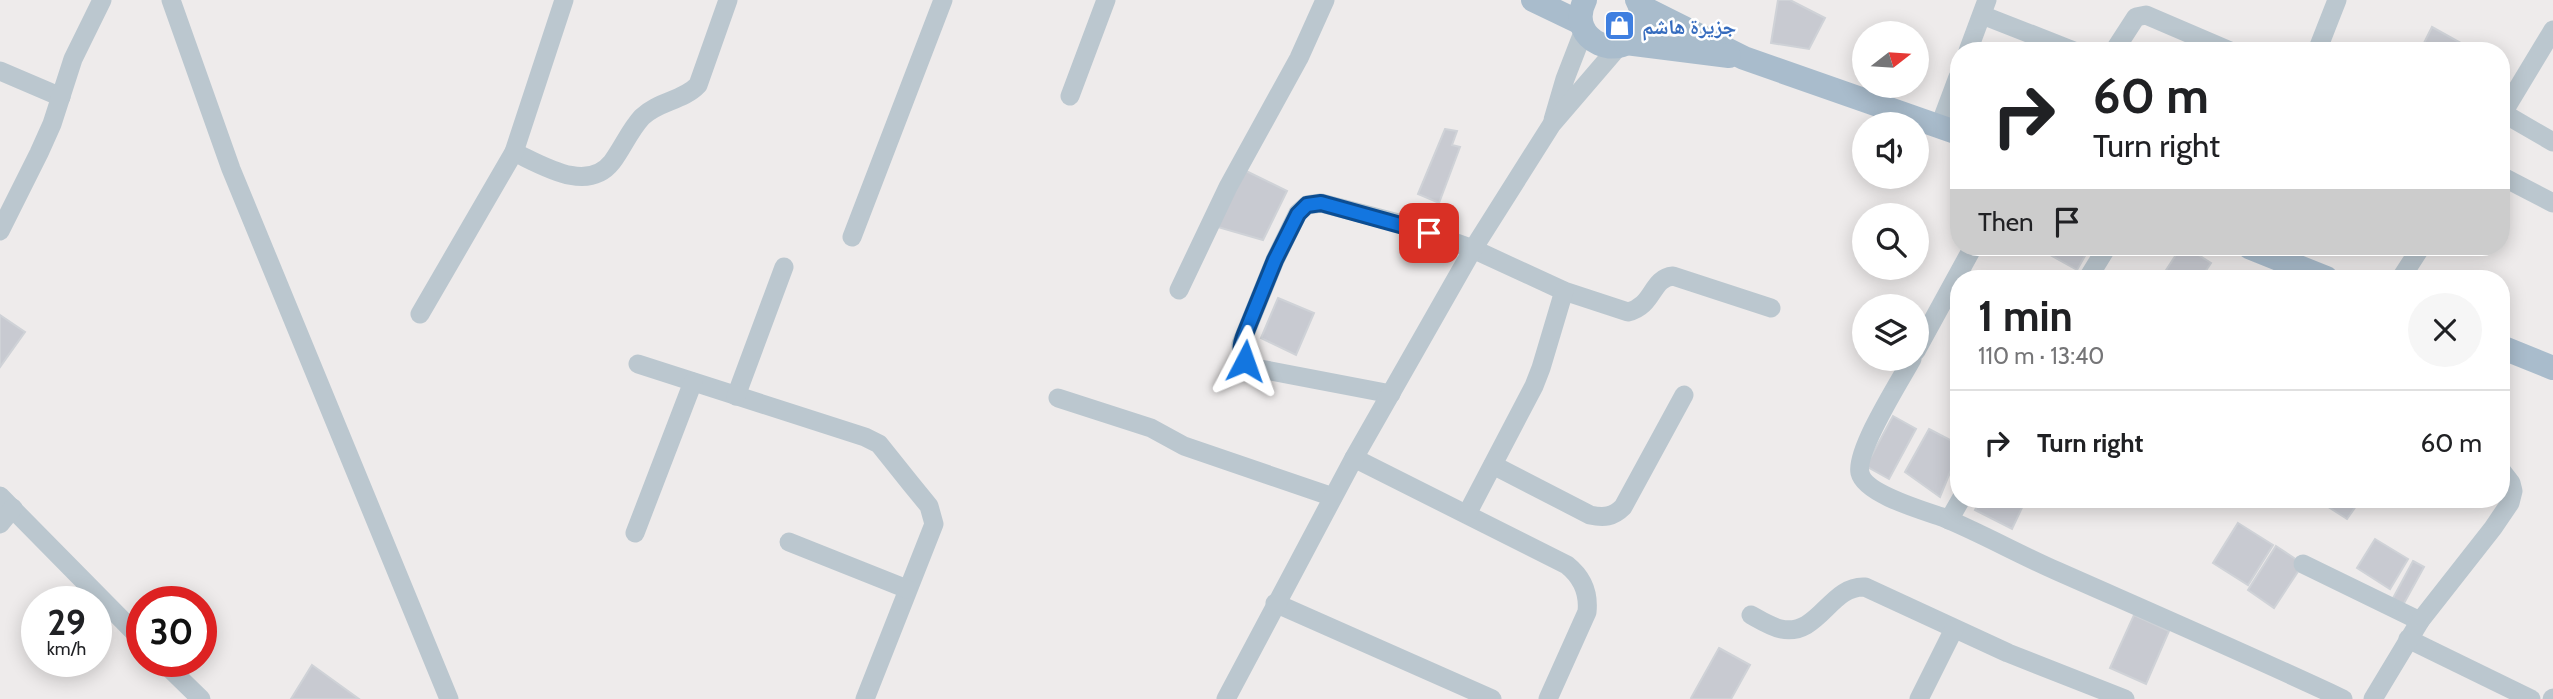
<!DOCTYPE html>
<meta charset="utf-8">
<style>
:root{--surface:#fff;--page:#f6f6f6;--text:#202124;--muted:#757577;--line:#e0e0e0}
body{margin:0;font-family:Cabin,"Noto Naskh Arabic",sans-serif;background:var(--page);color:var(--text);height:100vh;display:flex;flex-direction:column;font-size:26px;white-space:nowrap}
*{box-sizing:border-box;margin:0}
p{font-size:23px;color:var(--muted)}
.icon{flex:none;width:38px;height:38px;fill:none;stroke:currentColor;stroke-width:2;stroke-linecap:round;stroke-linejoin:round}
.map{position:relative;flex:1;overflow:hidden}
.sheet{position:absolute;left:1950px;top:270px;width:560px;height:238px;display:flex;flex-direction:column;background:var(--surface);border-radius:28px;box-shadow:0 4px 18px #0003}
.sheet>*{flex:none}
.banner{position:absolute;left:1950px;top:42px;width:560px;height:214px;border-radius:28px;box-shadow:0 4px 18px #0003;background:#fff;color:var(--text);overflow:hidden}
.needle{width:46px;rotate:73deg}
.fabs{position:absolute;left:1852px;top:21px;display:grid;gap:14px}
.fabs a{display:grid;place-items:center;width:77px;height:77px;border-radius:50%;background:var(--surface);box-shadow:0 4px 18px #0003;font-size:35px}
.speed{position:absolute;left:21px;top:586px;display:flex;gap:14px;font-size:35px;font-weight:700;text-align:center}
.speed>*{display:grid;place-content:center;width:91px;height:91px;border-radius:50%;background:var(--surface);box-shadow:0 4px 18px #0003;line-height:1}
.speed small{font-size:18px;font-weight:400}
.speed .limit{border:10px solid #d22;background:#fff;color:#111}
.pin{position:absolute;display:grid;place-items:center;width:60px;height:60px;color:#fff;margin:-30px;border-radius:14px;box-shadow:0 4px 10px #0006}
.me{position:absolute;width:77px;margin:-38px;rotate:4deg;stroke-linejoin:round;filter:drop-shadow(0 0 5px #0008)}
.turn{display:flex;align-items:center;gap:24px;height:147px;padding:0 28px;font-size:32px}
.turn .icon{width:91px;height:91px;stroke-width:2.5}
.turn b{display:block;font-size:49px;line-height:60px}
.then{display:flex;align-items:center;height:66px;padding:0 28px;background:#0003;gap:14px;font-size:26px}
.round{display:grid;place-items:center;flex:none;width:74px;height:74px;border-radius:37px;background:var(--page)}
.head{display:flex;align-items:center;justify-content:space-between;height:119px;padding:0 28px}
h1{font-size:42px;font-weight:800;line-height:52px}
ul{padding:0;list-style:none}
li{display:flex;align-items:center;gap:21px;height:105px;padding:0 28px;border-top:2px solid var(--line)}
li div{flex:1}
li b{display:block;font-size:26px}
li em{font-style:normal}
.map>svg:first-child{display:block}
.building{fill:#c8cad1;stroke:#cfd2d7;stroke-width:2}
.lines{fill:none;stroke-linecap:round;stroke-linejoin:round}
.minor{stroke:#bbc7cf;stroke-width:19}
.major{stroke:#a9bccc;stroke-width:24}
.route-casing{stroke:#0c4d92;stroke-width:18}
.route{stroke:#1376e0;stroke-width:12}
.labels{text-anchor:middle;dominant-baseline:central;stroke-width:5;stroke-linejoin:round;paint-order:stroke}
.shop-label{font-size:21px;font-weight:bold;fill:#366cbe;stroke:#fff;text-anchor:start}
</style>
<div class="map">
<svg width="2553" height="699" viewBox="0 0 2553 699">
<rect width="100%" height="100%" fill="#eeebeb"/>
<g class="building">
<polygon points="1778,0 1790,0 1825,18 1809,49 1771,43"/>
<polygon points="2432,27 2470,48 2468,51 2420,51"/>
<polygon points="1445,129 1457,131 1452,145 1460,147 1439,203 1418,194"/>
<polygon points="1244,170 1287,191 1263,240 1214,226"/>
<polygon points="2036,247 2090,247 2077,270"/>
<polygon points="2181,247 2186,247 2211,263 2201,278 2161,278"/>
<polygon points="1278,298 1314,313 1296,355 1261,338"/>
<polygon points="0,315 25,332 0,367"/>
<polygon points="1893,416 1916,429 1889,479 1866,466"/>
<polygon points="1929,429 1958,444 1958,453 1940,497 1905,472"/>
<polygon points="1981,499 2026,499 2012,529 1975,510"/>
<polygon points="2316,499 2361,499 2347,519"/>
<polygon points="2238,523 2273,545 2248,585 2213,563"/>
<polygon points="2375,539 2408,559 2390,589 2357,568"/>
<polygon points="2276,546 2303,564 2274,608 2248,590"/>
<polygon points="2413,561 2424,567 2403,605 2392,600"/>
<polygon points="2134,615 2169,631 2146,684 2110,668"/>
<polygon points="1719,648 1750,665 1731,699 1692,699 1691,698"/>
<polygon points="312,665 359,699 291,699"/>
</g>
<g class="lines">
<g class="minor">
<polyline points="171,0 231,169 449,699"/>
<polyline points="1982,15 2074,51"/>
<polyline points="1968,51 1987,0"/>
<polyline points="2114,51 2136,17 2146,15 2230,51"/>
<polyline points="2317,51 2337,0"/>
<polyline points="0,71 61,97"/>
<polyline points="1070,96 1106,0"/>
<polyline points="2503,113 2553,142"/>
<polyline points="2501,116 2553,30"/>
<polyline points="1553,120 1565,79 1584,30"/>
<polyline points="1940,125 1958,77"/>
<path d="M 514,152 C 542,165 587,194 612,162 C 623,147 630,130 642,117 C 658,101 683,101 698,85 L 728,0"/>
<polyline points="2501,176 2553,203"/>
<polyline points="0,231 39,153 52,124 73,59 102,0"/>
<polyline points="852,237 943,0"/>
<polyline points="2088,278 2107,247"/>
<polyline points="2401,278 2421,247"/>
<polyline points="1179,290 1228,187 1299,58 1325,0"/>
<polyline points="420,314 514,152 564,0"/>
<polyline points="1916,351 1973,247"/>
<path d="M 1912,359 C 1900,381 1855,451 1860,473 C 1865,494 1922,510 1942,517 C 1981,533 2018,554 2057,571 C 2152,613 2249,655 2343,699"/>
<polyline points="638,364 865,437 879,444 911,484 929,506 934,524 865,699"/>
<path d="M 1391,394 L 1255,368 C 1245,361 1241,356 1241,344 L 1275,260 L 1298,213 L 1307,205 L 1321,203 L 1406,225 L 1473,249 L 1564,291 L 1628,312 C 1654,306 1651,278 1673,276 L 1771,308"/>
<polyline points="736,396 784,267"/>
<polyline points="1058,398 1151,428 1184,446 1333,497"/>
<path d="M 1354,458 L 1567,565 C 1582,577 1589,593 1587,612 L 1548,699"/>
<path d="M 1493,465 L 1590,515 C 1604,518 1613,517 1623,507 L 1684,395"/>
<polyline points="0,496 142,640"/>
<polyline points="1467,514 1534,386 1541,368 1564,291"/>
<polyline points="1949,520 1961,499"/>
<polyline points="0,524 13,508"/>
<polyline points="635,533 693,382"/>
<polyline points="789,542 907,589"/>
<polyline points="2303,564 2420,621"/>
<polyline points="1275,603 1492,699"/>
<path d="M 1751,615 C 1760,620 1771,627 1781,629 C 1819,637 1830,585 1865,587 L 2008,653 L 2125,699"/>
<polyline points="2408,639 2531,699"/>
<polyline points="163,662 201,699"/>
<polyline points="1226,699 1354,458 1473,249 1552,124 1619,46"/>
<polyline points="1919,699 1954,629"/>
<polyline points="2373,699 2420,621 2493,528 2510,503 2513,491 2511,483 2501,470"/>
<polyline points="2552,699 2553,698"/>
</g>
<g class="major">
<polyline points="1533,0 1581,23"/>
<path d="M 1585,0 C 1564,41 1625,66 1640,27 C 1643,18 1642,8 1637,0"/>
<polyline points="1640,6 1744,58 1958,133"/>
<polyline points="1626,43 1729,56"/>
<polyline points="2249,247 2326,278"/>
<polyline points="2501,347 2553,368"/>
</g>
</g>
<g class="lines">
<defs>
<path id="route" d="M 1245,361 C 1240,351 1241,344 1245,334 L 1275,260 L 1298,214 L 1307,205 L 1321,203 L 1429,233"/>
</defs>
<use href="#route" class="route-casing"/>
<use href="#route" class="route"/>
</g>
<defs>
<symbol id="shop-square" viewBox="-11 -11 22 22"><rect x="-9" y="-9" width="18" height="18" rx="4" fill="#3f7fe0" stroke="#fff"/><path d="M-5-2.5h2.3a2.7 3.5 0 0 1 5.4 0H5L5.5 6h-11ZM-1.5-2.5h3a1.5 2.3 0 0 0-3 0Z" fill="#fff"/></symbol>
</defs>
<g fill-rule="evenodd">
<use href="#shop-square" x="1602" y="8" width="35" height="35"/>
</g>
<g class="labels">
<g class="shop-label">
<text x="1642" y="26">جزيرة هاشم</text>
</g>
</g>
</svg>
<div class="fabs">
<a><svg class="needle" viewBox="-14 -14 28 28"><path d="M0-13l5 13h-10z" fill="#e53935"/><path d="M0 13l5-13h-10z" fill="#757577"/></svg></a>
<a><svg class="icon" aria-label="sound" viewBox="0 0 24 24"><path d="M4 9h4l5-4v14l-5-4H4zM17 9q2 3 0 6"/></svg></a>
<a><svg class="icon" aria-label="search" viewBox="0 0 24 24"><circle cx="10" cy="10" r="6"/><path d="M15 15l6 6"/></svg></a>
<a><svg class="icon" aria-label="layers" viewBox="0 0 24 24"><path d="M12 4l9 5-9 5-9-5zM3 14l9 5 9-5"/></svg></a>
</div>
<div class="speed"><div>29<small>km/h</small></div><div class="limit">30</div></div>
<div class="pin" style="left:1429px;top:233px;background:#d93025"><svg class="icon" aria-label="arrive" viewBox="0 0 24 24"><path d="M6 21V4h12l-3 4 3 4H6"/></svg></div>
<svg class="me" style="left:1245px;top:361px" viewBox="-20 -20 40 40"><path d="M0-17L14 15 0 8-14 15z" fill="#1376e0" stroke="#fff" stroke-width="4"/></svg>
<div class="banner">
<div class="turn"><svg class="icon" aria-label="right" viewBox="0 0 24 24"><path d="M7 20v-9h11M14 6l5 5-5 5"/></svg><div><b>60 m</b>Turn right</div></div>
<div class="then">Then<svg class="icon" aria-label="arrive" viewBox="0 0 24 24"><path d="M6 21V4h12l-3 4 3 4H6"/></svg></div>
</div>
<section class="sheet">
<div class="head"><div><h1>1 min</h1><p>110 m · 13:40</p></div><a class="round"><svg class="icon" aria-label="close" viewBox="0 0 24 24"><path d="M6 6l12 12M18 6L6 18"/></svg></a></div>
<ul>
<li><svg class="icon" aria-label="right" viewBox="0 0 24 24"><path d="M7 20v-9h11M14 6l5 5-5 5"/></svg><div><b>Turn right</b></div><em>60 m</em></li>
</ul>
</section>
</div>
